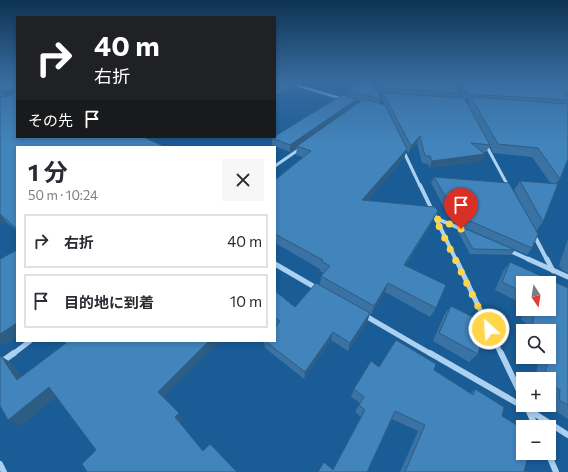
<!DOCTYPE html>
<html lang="ja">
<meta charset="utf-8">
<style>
:root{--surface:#fff;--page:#f7f7f7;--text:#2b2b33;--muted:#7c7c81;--line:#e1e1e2}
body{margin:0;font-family:Commissioner,"Noto Sans JP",sans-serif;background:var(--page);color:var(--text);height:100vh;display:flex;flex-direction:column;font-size:15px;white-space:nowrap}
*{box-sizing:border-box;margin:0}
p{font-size:13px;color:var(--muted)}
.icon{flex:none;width:22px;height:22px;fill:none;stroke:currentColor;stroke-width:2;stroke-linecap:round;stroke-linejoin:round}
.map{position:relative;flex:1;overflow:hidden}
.details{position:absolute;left:16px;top:146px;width:260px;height:196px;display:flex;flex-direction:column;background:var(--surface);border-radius:0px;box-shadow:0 2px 6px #0003}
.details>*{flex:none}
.guide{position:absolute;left:16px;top:16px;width:260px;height:122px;border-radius:0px;box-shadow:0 2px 6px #0003;background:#202124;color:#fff;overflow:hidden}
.needle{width:26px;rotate:168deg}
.buttons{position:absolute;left:516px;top:276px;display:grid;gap:8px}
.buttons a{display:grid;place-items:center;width:40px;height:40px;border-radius:0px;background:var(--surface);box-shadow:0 2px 6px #0003;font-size:20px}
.pin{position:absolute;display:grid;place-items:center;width:34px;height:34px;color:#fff;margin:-41px -17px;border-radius:50% 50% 50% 0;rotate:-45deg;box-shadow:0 0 4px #0007}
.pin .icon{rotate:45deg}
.me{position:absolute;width:44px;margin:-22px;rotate:334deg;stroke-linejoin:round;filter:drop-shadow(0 0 3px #0008)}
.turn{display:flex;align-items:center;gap:14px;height:84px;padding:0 12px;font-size:18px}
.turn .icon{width:52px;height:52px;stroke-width:2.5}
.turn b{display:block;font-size:28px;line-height:34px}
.then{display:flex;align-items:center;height:38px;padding:0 12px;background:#0003;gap:8px;font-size:15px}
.round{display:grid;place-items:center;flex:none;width:42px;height:42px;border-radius:0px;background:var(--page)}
.head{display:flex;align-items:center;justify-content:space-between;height:68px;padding:0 12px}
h1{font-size:24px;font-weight:700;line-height:30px}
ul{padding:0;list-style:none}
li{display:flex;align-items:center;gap:12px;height:54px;margin:0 8px 6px;padding:0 4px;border:2px solid var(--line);border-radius:0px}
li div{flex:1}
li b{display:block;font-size:15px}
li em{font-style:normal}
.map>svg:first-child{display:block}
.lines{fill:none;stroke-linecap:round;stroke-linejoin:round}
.minor-far4{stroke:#acd1f0;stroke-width:2.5}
.minor-far3{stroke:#acd1f0;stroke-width:3}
.minor-far2{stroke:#acd1f0;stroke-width:4}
.minor-far1{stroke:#acd1f0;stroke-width:5}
.minor{stroke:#acd1f0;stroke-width:6}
.wall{fill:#3972a3;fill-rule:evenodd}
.shaded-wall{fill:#2e5d84}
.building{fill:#4285bd;stroke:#2e5d84}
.route{stroke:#ffd54a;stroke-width:7;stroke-dasharray:0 12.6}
</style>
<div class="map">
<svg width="568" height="472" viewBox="0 0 568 472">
<rect width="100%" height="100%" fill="#195c96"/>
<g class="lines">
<polyline class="minor-far4" points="282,81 343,99"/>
<g class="minor-far3">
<polyline points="486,145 508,186"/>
<polyline points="403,150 420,186"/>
<polyline points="275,166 301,148"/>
</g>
<g class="minor-far2">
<polyline points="420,185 456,260"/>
<polyline points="507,185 508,187"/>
<polyline points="435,218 464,230"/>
<polyline points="534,235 547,260"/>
<polyline points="508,250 530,260"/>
</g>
<g class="minor-far1">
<polyline points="456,259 501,354"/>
<polyline points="528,259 568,277"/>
<polyline points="547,259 553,271"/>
<polyline points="275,264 318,289"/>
<polyline points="364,315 431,354"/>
<polyline points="13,354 30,341"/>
</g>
<g class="minor">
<polyline points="430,353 529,410 568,435"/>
<polyline points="501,353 523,399"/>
<polyline points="0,363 14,353"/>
<polyline points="526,405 536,427"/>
<polyline points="548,453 556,472"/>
<polyline points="0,464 4,472"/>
</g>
</g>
<g class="wall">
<polygon points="0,81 17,81 17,231 6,222 0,225 0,98 3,97 0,96"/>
<path d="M 380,81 L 454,81 L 461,93 L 459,98 L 464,98 L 454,81 L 568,81 L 568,159 L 560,179 L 556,184 L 543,222 L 536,231 L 532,248 L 527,255 L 452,222 L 431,183 L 434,177 L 523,207 L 514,190 L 520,181 L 551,184 L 532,157 L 493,153 L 490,146 L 486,152 L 482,152 L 485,154 L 481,161 L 429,168 L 428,164 L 422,163 L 417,143 L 408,154 L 407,150 L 404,158 L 367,201 L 438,211 L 433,221 L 406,265 L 436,308 L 430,317 L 385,292 L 371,315 L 370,314 L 367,322 L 348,351 L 331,340 L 304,379 L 265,348 L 264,341 L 275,341 L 276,326 L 275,326 L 275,291 L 295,307 L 320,285 L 321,276 L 324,273 L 320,271 L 320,269 L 275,243 L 275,180 L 303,157 L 296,155 L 297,147 L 290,152 L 272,145 L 272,138 L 348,97 L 348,90 L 381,99 L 380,104 L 388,111 L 382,99 L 383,94 L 379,93 L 376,88 L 378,82 L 381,83 ZM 465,99 L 470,100 L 468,105 ZM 356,100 L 361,101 L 356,105 Z"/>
<polygon points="461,227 515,250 511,255 470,254 458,232"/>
<polygon points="568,239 568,273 562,270 559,265"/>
<polygon points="510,262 568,288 568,419 548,406 548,405 549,405 549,379 535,379 538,364 527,357 549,357 549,331 524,331 525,322 521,320 523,309 549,309 523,283 523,304 495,290 503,271"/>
<polygon points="451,306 478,354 469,362 433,341 444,315"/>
<polygon points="523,337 523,355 521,353"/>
<polygon points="379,367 434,370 470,394 475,389 502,416 524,471 527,472 400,472 418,431 392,419 367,472 333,469 361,417 355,412 360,403 351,397 354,389"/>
</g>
<g class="shaded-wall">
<polygon points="297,85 297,89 275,101 275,96"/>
<polygon points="12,89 17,96 7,99 3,92"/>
<polygon points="357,99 356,106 297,146 297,147 290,152 290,145"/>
<polygon points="420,136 417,143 408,154 411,146"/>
<polygon points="407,149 404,158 359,210 362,200"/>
<polygon points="485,154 481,161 429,168 432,161"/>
<polygon points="438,211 433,221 400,274 404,265"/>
<polygon points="0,214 6,222 0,225"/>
<polygon points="388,283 385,292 371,315 374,306"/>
<polygon points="370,313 367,322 348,351 350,343"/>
<polygon points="17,323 17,337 4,345 0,342 0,334"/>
<polygon points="333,332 331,340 304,379 305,372"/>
<polygon points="209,341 220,341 163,398 158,392"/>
<polygon points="1,356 13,364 29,387 17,380"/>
<polygon points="49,387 60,394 21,426 8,420"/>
<polygon points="179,413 183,419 180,423 175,417"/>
</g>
<g class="building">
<polygon points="0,81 17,81 17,137 144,137 165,147 17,147 17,229 0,214 0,98 14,94 15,91 12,89 3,92 0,91"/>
<polygon points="275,81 285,81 297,85 275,96"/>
<polygon points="363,81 372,81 381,99 348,90"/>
<polygon points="383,81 454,81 461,93 380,88 378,82 385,84"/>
<polygon points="459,81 562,81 568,86 568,93 563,93 568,97 568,100 467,94"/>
<polygon points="383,93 464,98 490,145 471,143 485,154 432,161 430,156 425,156 420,136 411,146"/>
<polygon points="342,95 357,99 290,145 272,138 275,137 275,136"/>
<polygon points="471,97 568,104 568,159 560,179 538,148 498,144"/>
<polygon points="364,99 385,105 407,149 362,200 435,207 438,211 404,265 446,285 436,308 388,283 374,306 321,276 330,266 321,261 323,260 275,234 275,180 311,151 297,146"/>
<polygon points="434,177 509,183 538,234 532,248 456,215"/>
<polygon points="520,181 558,184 543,222"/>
<polygon points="461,227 515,250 473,249"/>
<polygon points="17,250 17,323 0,334 0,259"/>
<polygon points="510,262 568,288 568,405 559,400 560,390 552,386 549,379 548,379 545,374 549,357 549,331 532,331 534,314 529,312 530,309 549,309 549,283 523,283 523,292 502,282"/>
<polygon points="316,283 370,313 350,343 333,332 305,372 265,341 275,341 275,328 280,321 275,318 275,291 295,307"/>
<polygon points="451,306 475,318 473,325 485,331 478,354 439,333"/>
<polygon points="396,340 436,364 434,370 473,395 475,389 504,407 502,416 523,429 523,453 529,453 524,471 527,472 405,472 425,425 395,411 367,472 318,472 324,462 333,470 365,410 359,405 364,397 354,389 371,361 379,367"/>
<polygon points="64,341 209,341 158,392 179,413 175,417 203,451 210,444 237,472 87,472 82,464 96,450 49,387 8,420 0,406 0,357 1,356 17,380 66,343"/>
</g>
<linearGradient id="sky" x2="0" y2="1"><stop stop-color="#0e3352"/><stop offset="0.55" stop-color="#386ca0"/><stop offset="1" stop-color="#386ca0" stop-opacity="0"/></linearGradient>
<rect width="568" height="147" fill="url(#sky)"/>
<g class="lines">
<polyline class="route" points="461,229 435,218 489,329"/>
</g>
</svg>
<div class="buttons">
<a><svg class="needle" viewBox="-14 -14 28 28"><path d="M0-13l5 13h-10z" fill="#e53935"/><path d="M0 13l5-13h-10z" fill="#7c7c81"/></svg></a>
<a><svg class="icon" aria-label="search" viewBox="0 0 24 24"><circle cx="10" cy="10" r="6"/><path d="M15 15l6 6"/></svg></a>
<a>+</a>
<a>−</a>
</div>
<div class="pin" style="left:461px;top:229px;background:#d93025"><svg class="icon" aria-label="arrive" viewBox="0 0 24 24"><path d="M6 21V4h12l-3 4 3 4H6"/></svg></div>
<svg class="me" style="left:489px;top:329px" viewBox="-20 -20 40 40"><circle r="17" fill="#ffd54a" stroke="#fff" stroke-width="3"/><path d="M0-11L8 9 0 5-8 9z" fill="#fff"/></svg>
<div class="guide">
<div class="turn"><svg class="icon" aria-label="right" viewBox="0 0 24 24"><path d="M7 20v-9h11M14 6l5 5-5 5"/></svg><div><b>40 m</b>右折</div></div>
<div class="then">その先<svg class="icon" aria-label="arrive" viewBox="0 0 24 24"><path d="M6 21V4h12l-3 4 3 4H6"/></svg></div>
</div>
<section class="details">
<div class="head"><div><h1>1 分</h1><p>50 m · 10:24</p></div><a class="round"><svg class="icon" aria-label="close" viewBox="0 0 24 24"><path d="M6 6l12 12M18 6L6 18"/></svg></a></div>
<ul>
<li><svg class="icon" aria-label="right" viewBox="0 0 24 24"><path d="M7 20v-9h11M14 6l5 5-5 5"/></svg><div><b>右折</b></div><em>40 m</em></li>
<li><svg class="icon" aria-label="arrive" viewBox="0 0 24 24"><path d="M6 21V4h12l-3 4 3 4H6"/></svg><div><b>目的地に到着</b></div><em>10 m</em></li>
</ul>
</section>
</div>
